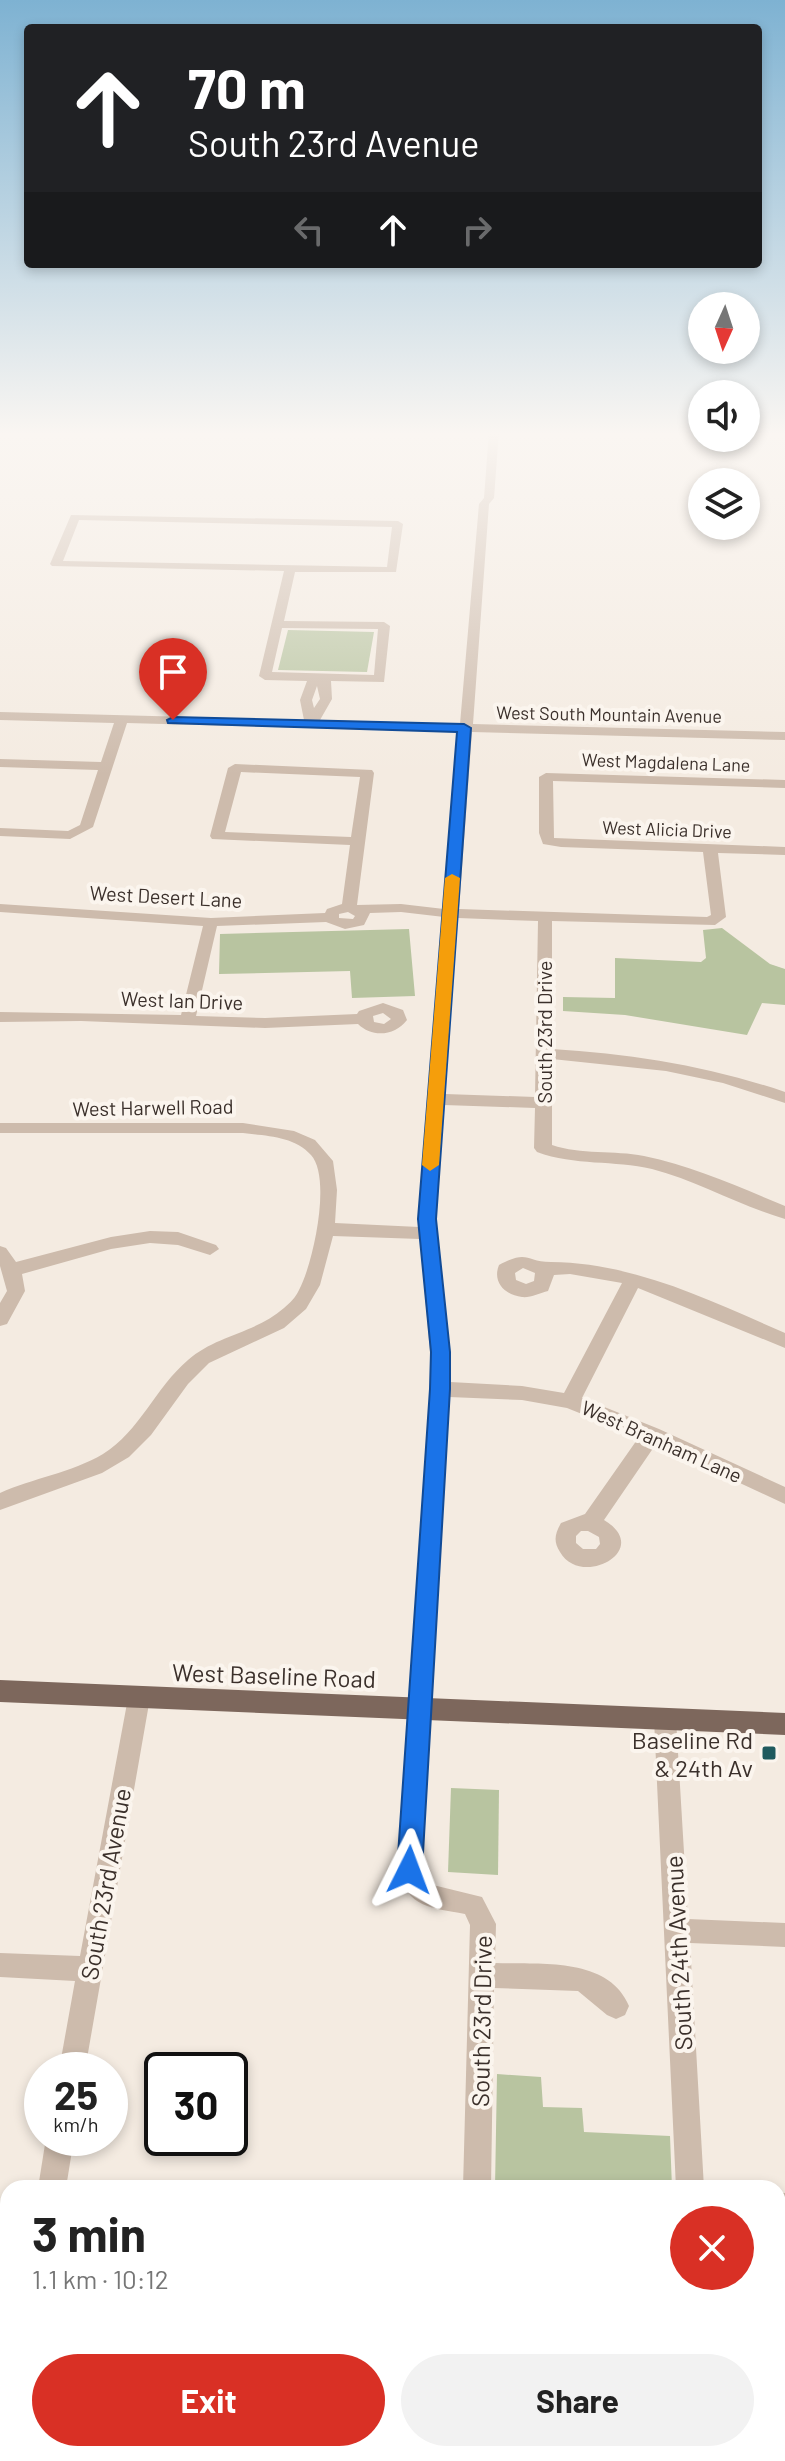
<!DOCTYPE html>
<meta charset="utf-8">
<style>
:root{--surface:#fff;--page:#f2f2f2;--text:#222;--muted:#767676;--accent:#d93025}
body{margin:0;font-family:Barlow,sans-serif;background:var(--page);color:var(--text);height:100vh;display:flex;flex-direction:column;font-size:30px;white-space:nowrap}
*{box-sizing:border-box;margin:0}
p{font-size:26px;color:var(--muted)}
.icon{flex:none;width:44px;height:44px;fill:none;stroke:currentColor;stroke-width:2;stroke-linecap:round;stroke-linejoin:round}
.map{position:relative;flex:1;overflow:hidden}
.panel{position:absolute;left:0px;top:2180px;width:786px;height:282px;display:flex;flex-direction:column;background:var(--surface);border-radius:24px 24px 0 0;box-shadow:0 4px 12px #0003}
.panel>*{flex:none}
.top-card{position:absolute;left:24px;top:24px;width:738px;height:244px;border-radius:8px;box-shadow:0 4px 12px #0003;background:#202124;color:#fff;overflow:hidden}
.needle{width:52px;rotate:183deg}
.controls{position:absolute;left:688px;top:292px;display:grid;gap:16px}
.controls a{display:grid;place-items:center;width:72px;height:72px;border-radius:50%;background:var(--surface);box-shadow:0 4px 12px #0003;font-size:40px}
.speed{position:absolute;left:24px;top:2052px;display:flex;gap:16px;font-size:40px;font-weight:700;text-align:center}
.speed>*{display:grid;place-content:center;width:104px;height:104px;border-radius:50%;background:var(--surface);box-shadow:0 4px 12px #0003;line-height:1}
.speed small{font-size:20px;font-weight:400}
.speed .limit{border:4px solid #111;border-radius:12px;background:#fff;color:#111}
.pin{position:absolute;display:grid;place-items:center;width:68px;height:68px;color:#fff;margin:-82px -34px;border-radius:50% 50% 50% 0;rotate:-45deg;box-shadow:0 0 8px #0007}
.pin .icon{rotate:45deg}
.me{position:absolute;width:88px;margin:-44px;rotate:3deg;stroke-linejoin:round;filter:drop-shadow(0 0 6px #0008)}
.turn{display:flex;align-items:center;gap:28px;height:168px;padding:0 32px;font-size:36px}
.turn .icon{width:104px;height:104px;stroke-width:2.5}
.turn b{display:block;font-size:56px;line-height:68px}
.lanes{display:flex;align-items:center;height:76px;padding:0 32px;background:#0003;justify-content:center;gap:40px;direction:ltr}
.lanes .off{opacity:.35}
.round{display:grid;place-items:center;flex:none;width:84px;height:84px;border-radius:42px;background:var(--page)}
.head{display:flex;align-items:center;justify-content:space-between;height:136px;padding:0 32px}
h1{font-size:48px;font-weight:700;line-height:60px}
.action{display:flex;gap:16px;margin-top:auto;padding:16px 32px}
.action a{flex:1;height:92px;border-radius:48px;background:var(--accent);color:#fff;font-size:32px;font-weight:700;line-height:92px;text-align:center}
.action a+a{background:var(--page);color:var(--text)}
.map>svg:first-child{display:block}
.green{fill:#b8c4a0}
.lines{fill:none;stroke-linecap:round;stroke-linejoin:round}
.minor{fill:#cdbbac;fill-rule:evenodd}
.major{fill:#7d675c;fill-rule:evenodd}
.route{fill:#1a73e8;stroke:#114b97;stroke-width:2}
.slow{fill:#f59e0b}
.poi-dot{fill:#1f5a5e;stroke:#fbf5ee;stroke-width:3}
.labels{text-anchor:middle;dominant-baseline:central;stroke-width:8;stroke-linejoin:round;paint-order:stroke}
.far-street-label{font-size:18px;fill:#3b302b;stroke:#fbf5ee}
.street-label{font-size:20px;fill:#3b302b;stroke:#fbf5ee}
.near-street-label{font-size:24px;fill:#3b302b;stroke:#fbf5ee}
.near-poi-label{font-size:24px;fill:#3b302b;stroke:#fbf5ee;text-anchor:end}
</style>
<div class="map">
<svg width="785" height="2461" viewBox="0 0 785 2461">
<rect width="100%" height="100%" fill="#f4ebe1"/>
<g class="green">
<polygon points="288,630 374,632 367,672 278,670"/>
<polygon points="722,928 770,964 785,969 785,1005 762,1003 747,1035 625,1015 563,1011 563,997 615,998 615,958 701,962 706,958 703,930"/>
<polygon points="409,929 415,996 352,998 350,971 219,974 220,934"/>
<polygon points="451,1788 499,1790 498,1875 448,1872"/>
<polygon points="497,2074 541,2077 543,2107 582,2108 584,2132 670,2136 672,2188 495,2188"/>
</g>
<g class="lines">
<g class="minor">
<path d="M 489,431 L 499,431 L 494,498 L 489,504 L 473,724 L 785,732 L 785,740 L 472,732 L 459,909 L 707,917 L 711,915 L 703,852 L 561,847 L 543,844 L 539,833 L 539,777 L 546,773 L 785,780 L 785,788 L 553,781 L 554,838 L 785,847 L 785,855 L 718,853 L 726,917 L 715,925 L 552,921 L 552,1049 C 632,1054 709,1066 785,1092 L 785,1103 L 723,1083 L 666,1071 L 552,1059 L 552,1145 C 581,1155 614,1150 644,1156 C 693,1166 739,1187 785,1206 L 785,1219 C 740,1206 698,1181 652,1169 C 614,1160 575,1166 537,1152 L 534,1148 L 535,1108 L 444,1105 L 436,1219 L 450,1352 L 450,1382 L 522,1386 L 564,1393 L 622,1283 L 570,1274 L 554,1275 L 548,1291 C 540,1293 530,1298 522,1297 C 505,1295 492,1282 499,1265 C 529,1249 525,1262 551,1262 C 635,1263 709,1300 785,1333 L 785,1348 L 638,1288 L 582,1398 L 659,1429 L 785,1487 L 785,1504 L 656,1444 L 604,1520 C 654,1550 581,1589 560,1552 C 553,1541 555,1534 561,1523 L 585,1514 L 639,1437 L 567,1408 L 522,1400 L 449,1397 L 421,1870 L 427,1881 L 433,1885 L 482,1897 L 496,1924 L 495,1963 C 539,1965 608,1956 629,2006 L 625,2015 L 616,2019 L 607,2015 L 578,1991 L 494,1988 L 491,2188 L 463,2188 L 470,1925 L 465,1914 C 430,1907 409,1909 397,1870 L 430,1389 L 430,1352 L 420,1239 L 333,1236 L 320,1285 L 306,1309 L 284,1328 L 209,1363 L 188,1384 L 151,1435 L 129,1457 L 102,1473 L 0,1510 L 0,1493 C 33,1478 71,1473 103,1454 C 140,1431 155,1388 188,1360 C 216,1335 256,1333 284,1308 C 290,1303 296,1297 299,1290 C 313,1264 332,1178 311,1155 C 294,1136 266,1136 243,1133 L 0,1133 L 0,1123 L 243,1123 L 294,1131 L 315,1140 L 333,1161 L 337,1190 L 335,1223 L 419,1227 L 427,1099 L 444,917 L 401,912 L 370,913 L 364,925 L 345,929 L 326,922 L 217,926 L 196,1016 L 265,1018 L 357,1014 L 359,1011 L 383,1003 L 403,1010 L 407,1020 C 395,1036 372,1038 358,1024 L 265,1028 L 81,1021 L 0,1022 L 0,1012 L 181,1015 L 203,926 L 0,912 L 0,904 L 211,918 L 325,913 L 327,909 L 342,904 L 350,845 L 212,839 L 210,836 L 228,768 L 235,764 L 372,770 L 374,773 L 357,905 L 401,904 L 444,909 L 459,732 L 127,723 L 93,827 L 70,839 L 0,836 L 0,828 L 68,831 L 80,825 L 98,770 L 0,767 L 0,759 L 101,762 L 114,723 L 0,720 L 0,712 L 304,720 L 300,700 L 307,681 L 265,680 L 259,676 L 284,571 L 52,566 L 50,564 L 71,515 L 398,521 L 403,524 L 396,572 L 295,572 L 284,621 L 384,622 L 390,626 L 384,682 L 331,681 L 332,699 L 320,720 L 460,724 L 479,504 L 484,498 ZM 79,520 L 392,527 L 387,567 L 63,561 ZM 282,628 L 378,629 L 374,675 L 272,672 ZM 317,686 L 320,699 L 314,708 L 312,700 ZM 241,772 L 360,777 L 351,837 L 225,832 ZM 348,912 L 355,916 L 353,919 L 339,918 L 339,914 ZM 458,918 L 538,921 L 535,1097 L 445,1094 ZM 383,1013 L 391,1019 L 384,1024 L 374,1022 L 373,1016 ZM 523,1268 L 535,1273 L 534,1281 L 526,1284 L 516,1280 L 515,1273 ZM 581,1531 L 588,1531 L 599,1537 L 600,1544 L 596,1549 L 583,1549 L 576,1543 L 576,1536 Z"/>
<polygon points="150,1231 178,1232 216,1245 219,1249 210,1255 178,1245 150,1243 111,1249 22,1274 25,1291 7,1324 0,1326 0,1303 7,1291 0,1266 0,1246 6,1248 16,1262 111,1237"/>
<polygon points="139,1688 147,1691 150,1698 85,2070 59,2070 75,1981 0,1977 0,1953 80,1956 128,1698 131,1691"/>
<polygon points="665,1709 673,1712 676,1719 688,1919 785,1923 785,1947 690,1943 704,2188 676,2188 654,1719 657,1712"/>
<polygon points="46,2138 74,2138 66,2188 38,2188"/>
<rect x="778" y="2193" width="7" height="28"/>
<rect x="0" y="2263" width="8" height="56"/>
<polygon points="8,2423 8,2454 20,2454 19,2461 0,2461 0,2426"/>
<polygon points="456,2454 486,2454 485,2461 455,2461"/>
<polygon points="517,2454 610,2454 607,2461 520,2461"/>
<polygon points="689,2454 719,2454 720,2461 690,2461"/>
</g>
<polygon class="major" points="0,1680 785,1713 785,1735 0,1702"/>
</g>
<linearGradient id="sky" x2="0" y2="1"><stop stop-color="#7eb2d2"/><stop offset="0.56" stop-color="#faf6f2"/><stop offset="1" stop-color="#faf6f2" stop-opacity="0"/></linearGradient>
<rect width="785" height="775" fill="url(#sky)"/>
<polygon class="route" points="173,717 464,724 471,728 436,1219 450,1352 450,1389 422,1870 418,1878 409,1881 400,1878 397,1870 430,1389 431,1352 418,1219 457,732 168,723 167,720"/>
<polygon class="slow" points="452,874 460,878 439,1165 430,1171 422,1165 445,878"/>
<rect class="poi-dot" x="761" y="1745" width="16" height="16" rx="4"/>
<g class="labels">
<g class="far-street-label">
<text transform="translate(609 714) rotate(1)">West South Mountain Avenue</text>
<text transform="translate(666 762) rotate(2)">West Magdalena Lane</text>
<text transform="translate(667 829) rotate(2)">West Alicia Drive</text>
</g>
<g class="street-label">
<text transform="translate(166 896) rotate(3)">West Desert Lane</text>
<text transform="translate(182 1000) rotate(2)">West Ian Drive</text>
<text transform="translate(544 1032) rotate(-90)">South 23rd Drive</text>
<text transform="translate(153 1107) rotate(-1)">West Harwell Road</text>
<text transform="translate(662 1441) rotate(24)">West Branham Lane</text>
</g>
<g class="near-street-label">
<text transform="translate(274 1675) rotate(2)">West Baseline Road</text>
<text transform="translate(105 1884) rotate(-80)">South 23rd Avenue</text>
<text transform="translate(678 1953) rotate(-93)">South 24th Avenue</text>
<text transform="translate(481 2021) rotate(-89)">South 23rd Drive</text>
</g>
<g class="near-poi-label">
<text x="753" y="1739">Baseline Rd<tspan x="753" dy="28">&amp; 24th Av</tspan></text>
</g>
</g>
</svg>
<div class="controls">
<a><svg class="needle" viewBox="-14 -14 28 28"><path d="M0-13l5 13h-10z" fill="#e53935"/><path d="M0 13l5-13h-10z" fill="#767676"/></svg></a>
<a><svg class="icon" aria-label="sound" viewBox="0 0 24 24"><path d="M4 9h4l5-4v14l-5-4H4zM17 9q2 3 0 6"/></svg></a>
<a><svg class="icon" aria-label="layers" viewBox="0 0 24 24"><path d="M12 4l9 5-9 5-9-5zM3 14l9 5 9-5"/></svg></a>
</div>
<div class="speed"><div>25<small>km/h</small></div><div class="limit">30</div></div>
<div class="pin" style="left:173px;top:720px;background:#d93025"><svg class="icon" aria-label="arrive" viewBox="0 0 24 24"><path d="M6 21V4h12l-3 4 3 4H6"/></svg></div>
<svg class="me" style="left:409px;top:1870px" viewBox="-20 -20 40 40"><path d="M0-17L14 15 0 8-14 15z" fill="#1a73e8" stroke="#fff" stroke-width="4"/></svg>
<div class="top-card">
<div class="turn"><svg class="icon" aria-label="ahead" viewBox="0 0 24 24"><path d="M12 20V5M6 11l6-6 6 6"/></svg><div><b>70 m</b>South 23rd Avenue</div></div>
<div class="lanes"><svg class="icon off" aria-label="left" viewBox="0 0 24 24"><path d="M17 20v-9H6M10 6l-5 5 5 5"/></svg><svg class="icon" aria-label="ahead" viewBox="0 0 24 24"><path d="M12 20V5M6 11l6-6 6 6"/></svg><svg class="icon off" aria-label="right" viewBox="0 0 24 24"><path d="M7 20v-9h11M14 6l5 5-5 5"/></svg></div>
</div>
<section class="panel">
<div class="head"><div><h1>3 min</h1><p>1.1 km · 10:12</p></div><a class="round" style="background:#d93025;color:#fff"><svg class="icon" aria-label="close" viewBox="0 0 24 24"><path d="M6 6l12 12M18 6L6 18"/></svg></a></div>
<div class="action"><a>Exit</a><a>Share</a></div>
</section>
</div>
